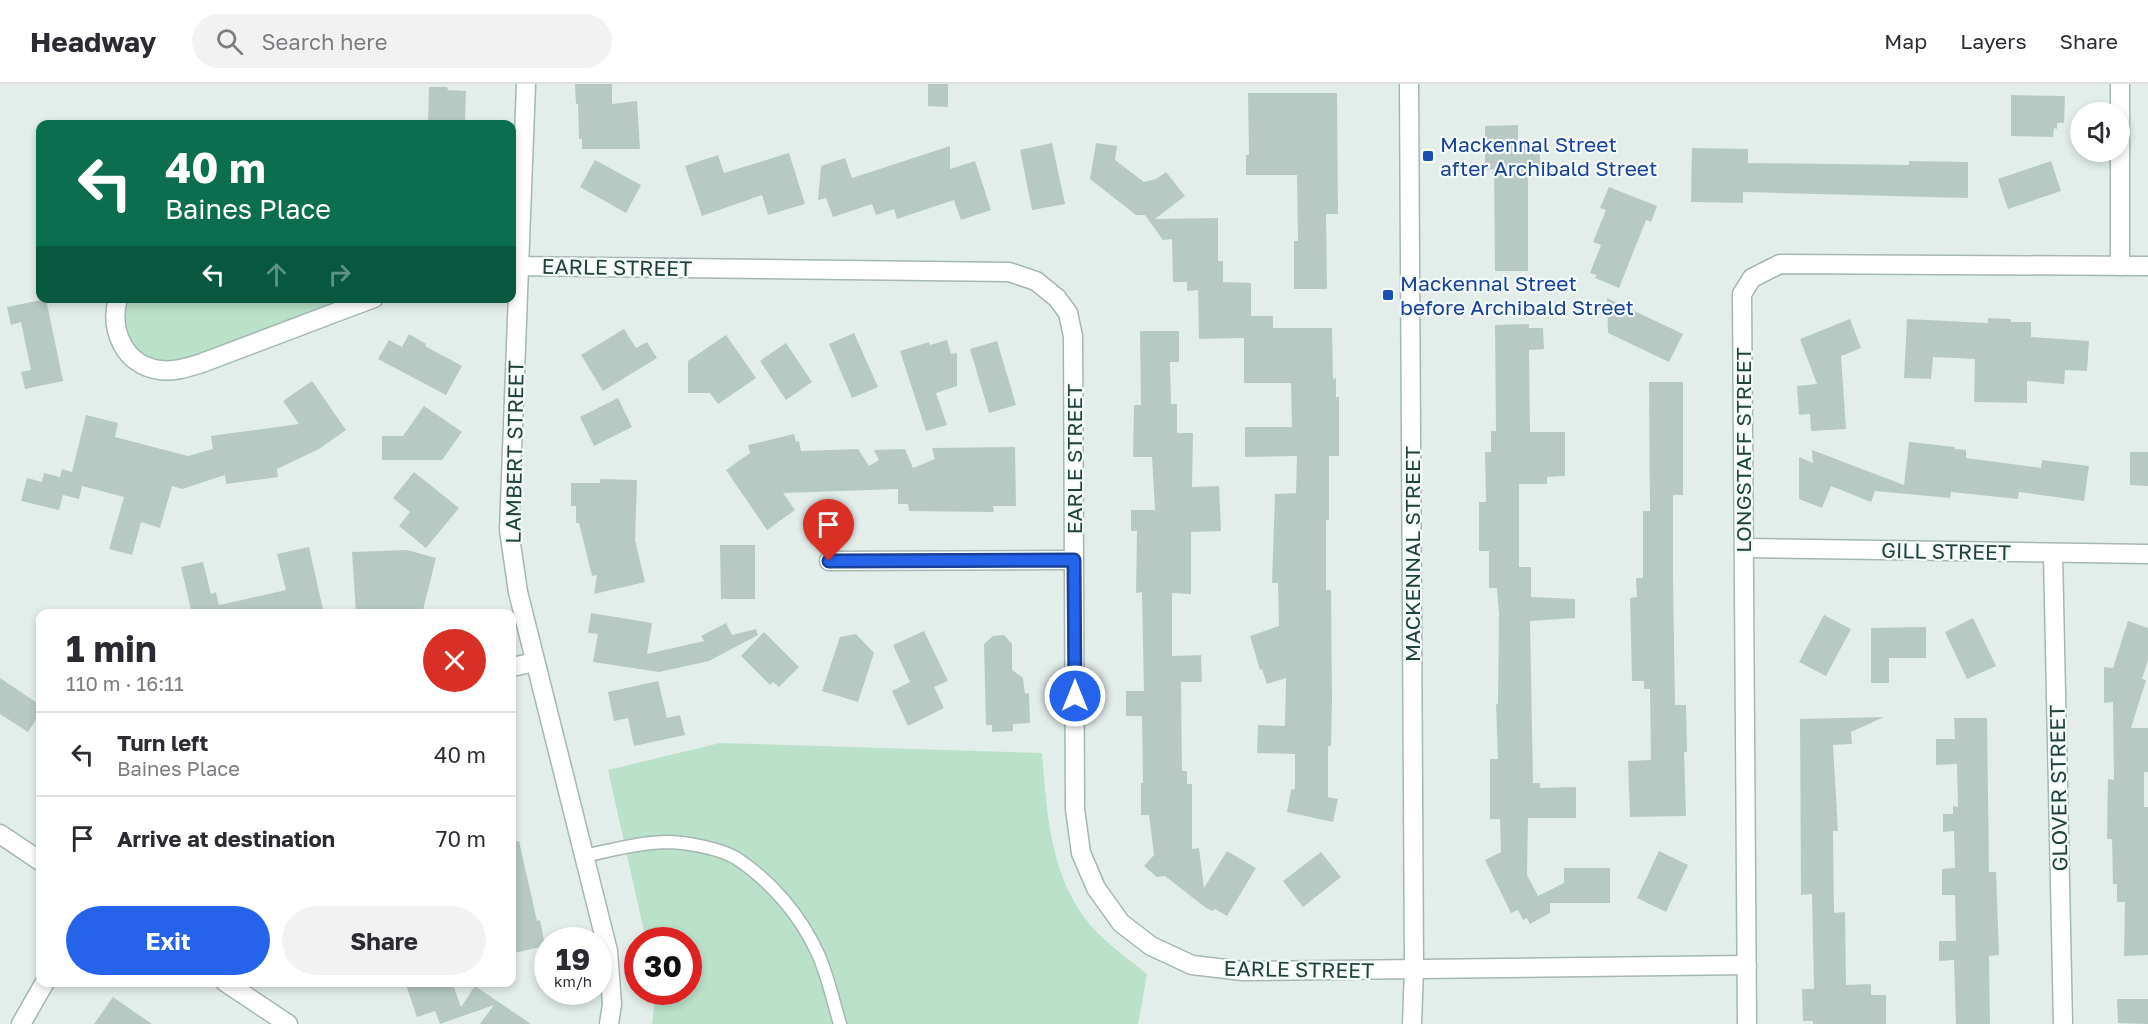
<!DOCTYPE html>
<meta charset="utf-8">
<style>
:root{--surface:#fff;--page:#f2f2f3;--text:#2b2b33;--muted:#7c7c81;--line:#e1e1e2;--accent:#2563eb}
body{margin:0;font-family:"Golos Text",sans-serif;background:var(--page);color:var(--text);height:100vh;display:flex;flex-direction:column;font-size:22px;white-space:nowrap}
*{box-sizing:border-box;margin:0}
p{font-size:20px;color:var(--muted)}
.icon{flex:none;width:33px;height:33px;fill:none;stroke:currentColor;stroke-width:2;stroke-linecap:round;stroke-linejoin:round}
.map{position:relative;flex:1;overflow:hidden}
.drawer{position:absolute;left:36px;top:525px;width:480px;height:378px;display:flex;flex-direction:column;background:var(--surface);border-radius:12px;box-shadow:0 3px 9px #0003}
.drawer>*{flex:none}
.banner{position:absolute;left:36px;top:36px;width:480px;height:183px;border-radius:12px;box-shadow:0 3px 9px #0003;background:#0b6e4f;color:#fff;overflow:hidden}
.buttons{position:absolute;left:2070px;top:18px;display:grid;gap:12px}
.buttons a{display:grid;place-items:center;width:60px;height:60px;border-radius:50%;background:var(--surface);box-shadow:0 3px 9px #0003;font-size:30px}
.speed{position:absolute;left:534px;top:843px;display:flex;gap:12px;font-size:30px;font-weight:700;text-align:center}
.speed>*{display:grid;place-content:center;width:78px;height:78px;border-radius:50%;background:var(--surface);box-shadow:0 3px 9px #0003;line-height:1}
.speed small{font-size:15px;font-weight:400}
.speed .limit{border:9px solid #d22;background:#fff;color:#111}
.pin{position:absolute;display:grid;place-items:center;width:51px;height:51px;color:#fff;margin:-62px -26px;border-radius:50% 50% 50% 0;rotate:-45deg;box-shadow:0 0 6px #0007}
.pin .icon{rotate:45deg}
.me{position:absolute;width:66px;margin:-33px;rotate:0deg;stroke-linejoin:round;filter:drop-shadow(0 0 4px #0008)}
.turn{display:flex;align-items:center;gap:21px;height:126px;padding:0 30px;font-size:27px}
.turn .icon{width:78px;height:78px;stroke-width:2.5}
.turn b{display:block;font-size:42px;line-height:51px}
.lanes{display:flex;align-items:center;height:57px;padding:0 30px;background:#0003;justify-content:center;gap:30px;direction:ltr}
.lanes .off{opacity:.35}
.round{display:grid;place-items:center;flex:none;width:63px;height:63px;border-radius:32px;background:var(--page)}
.headline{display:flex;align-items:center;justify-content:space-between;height:102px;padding:0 30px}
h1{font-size:36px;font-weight:700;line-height:45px}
.action{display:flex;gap:12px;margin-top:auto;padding:12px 30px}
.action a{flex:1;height:69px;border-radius:36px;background:var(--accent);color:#fff;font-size:24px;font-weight:700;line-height:69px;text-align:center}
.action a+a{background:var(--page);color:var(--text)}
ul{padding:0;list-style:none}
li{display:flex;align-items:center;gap:18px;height:84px;padding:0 30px;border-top:2px solid var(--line)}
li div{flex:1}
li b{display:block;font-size:22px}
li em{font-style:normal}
header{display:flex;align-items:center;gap:36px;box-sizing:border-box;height:84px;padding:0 30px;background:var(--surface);border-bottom:2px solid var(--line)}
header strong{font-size:28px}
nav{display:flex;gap:33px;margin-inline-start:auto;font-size:21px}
.search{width:420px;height:54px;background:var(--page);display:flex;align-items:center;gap:15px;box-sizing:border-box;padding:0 21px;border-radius:33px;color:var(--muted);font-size:22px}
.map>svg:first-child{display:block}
.green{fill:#bae1ca}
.building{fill:#b8c9c4}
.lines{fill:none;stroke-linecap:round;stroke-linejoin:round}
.service-casing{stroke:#a5b7b3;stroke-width:15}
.minor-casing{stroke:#a5b7b3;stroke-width:21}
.tertiary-casing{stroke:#a5b7b3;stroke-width:21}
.service{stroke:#fff;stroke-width:12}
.minor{stroke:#fff;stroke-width:18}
.tertiary{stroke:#fff;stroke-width:18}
.route-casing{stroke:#184099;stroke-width:15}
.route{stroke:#2563eb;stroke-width:10}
.transit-dot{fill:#1a4fb4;stroke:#f4faf8;stroke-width:2}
.labels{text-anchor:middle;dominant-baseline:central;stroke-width:4.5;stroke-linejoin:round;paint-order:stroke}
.transit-label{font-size:21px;fill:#164399;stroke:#f4faf8;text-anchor:start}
.street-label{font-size:21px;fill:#21413d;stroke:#f4faf8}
</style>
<header>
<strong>Headway</strong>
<div class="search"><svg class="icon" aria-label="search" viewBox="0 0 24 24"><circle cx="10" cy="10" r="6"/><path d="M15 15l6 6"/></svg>Search here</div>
<nav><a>Map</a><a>Layers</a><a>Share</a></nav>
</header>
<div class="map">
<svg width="2148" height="940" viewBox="0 0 2148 940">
<rect width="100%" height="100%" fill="#e3eeea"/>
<g class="green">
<polygon points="118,214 374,215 182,285 131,274"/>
<path d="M 720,659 L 1042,669 C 1047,730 1050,793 1091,842 C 1106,859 1130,876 1147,890 L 1138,940 L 652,940 L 656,908 L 688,908 L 688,856 L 646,856 L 608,686 Z"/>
</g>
<g class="building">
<polygon points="575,0 612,0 612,20 637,17 640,65 582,65 582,55 579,55 578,20 576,20"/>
<polygon points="928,0 948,0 948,23 928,22"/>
<polygon points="429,3 447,3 448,6 466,7 465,40 428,40"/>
<polygon points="1248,9 1337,9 1338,130 1326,130 1327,205 1294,205 1294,157 1298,157 1297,91 1246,91 1246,71 1249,71"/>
<polygon points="2011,11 2065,12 2064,39 2057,39 2057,45 2054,44 2053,53 2011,52"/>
<polygon points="1518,41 1518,60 1540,60 1540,85 1528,85 1528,187 1495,187 1494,85 1485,86 1485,42"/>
<polygon points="1052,59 1065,120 1032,126 1020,66"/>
<polygon points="1096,59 1117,62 1115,76 1144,98 1156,95 1166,88 1185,112 1155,135 1218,134 1218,177 1223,177 1223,198 1251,199 1251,232 1273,232 1273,244 1332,244 1333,295 1336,294 1336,313 1339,313 1339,372 1329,372 1329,436 1326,436 1326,506 1331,506 1332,615 1331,662 1328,662 1328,713 1338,715 1333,738 1287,728 1291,706 1295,705 1295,670 1257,669 1258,641 1285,642 1286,594 1267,600 1262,585 1260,586 1250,552 1279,542 1278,499 1272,499 1275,410 1296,409 1297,372 1245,373 1245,343 1292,343 1291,299 1244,299 1244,254 1199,255 1198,206 1187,207 1187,198 1173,198 1172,155 1163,156 1145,131 1136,131 1090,95"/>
<polygon points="950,62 950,85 975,77 991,126 961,136 954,116 897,135 894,125 876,131 872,120 833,133 826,114 818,116 821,82 845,74 852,94"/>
<polygon points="1692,64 1748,65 1748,79 1909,81 1909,77 1968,78 1968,114 1743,108 1743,119 1691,118"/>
<polygon points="789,69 805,120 768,131 762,111 702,132 685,82 718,71 724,89"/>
<polygon points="595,76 641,101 626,129 580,103"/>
<polygon points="2051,77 2061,107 2008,125 1998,95"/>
<polygon points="1609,103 1657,122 1651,138 1646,136 1619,204 1595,194 1597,191 1590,189 1601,161 1593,158 1606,126 1600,124"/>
<polygon points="1607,214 1683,250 1669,278 1608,249"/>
<polygon points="46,215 63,297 25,305 21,288 31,286 21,238 11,241 7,223"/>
<polygon points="1988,234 2011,235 2011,238 2031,238 2031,253 2089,257 2087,287 2065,286 2064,300 2027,297 2027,319 1974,318 1975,275 1933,273 1931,295 1904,294 1907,235 1988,239"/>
<polygon points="1850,235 1861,264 1841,272 1846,345 1811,347 1810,330 1799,331 1797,302 1817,300 1800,255"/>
<polygon points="1529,240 1529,244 1543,244 1544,265 1529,266 1530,348 1565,348 1565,392 1547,393 1547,400 1519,400 1519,483 1531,483 1531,513 1575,515 1575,534 1530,537 1533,699 1540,699 1540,704 1576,703 1576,734 1528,734 1527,791 1538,812 1564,799 1564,784 1610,784 1610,819 1550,819 1550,829 1530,840 1527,834 1523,836 1518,826 1511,829 1485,776 1501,768 1500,735 1490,735 1490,675 1498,675 1496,620 1498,620 1499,531 1497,504 1489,504 1489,467 1479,467 1479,418 1486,418 1485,368 1491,368 1491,347 1496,347 1495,241"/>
<polygon points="624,245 636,264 647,258 657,274 603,307 581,271"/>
<polygon points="1140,247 1179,247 1179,278 1170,278 1171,320 1177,320 1177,349 1193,349 1192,403 1219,402 1221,447 1191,448 1191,510 1172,509 1172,572 1201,571 1202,598 1181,598 1182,687 1187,687 1187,700 1192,700 1192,765 1199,764 1204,804 1227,767 1256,784 1227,832 1215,825 1213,827 1206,824 1165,792 1157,793 1144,782 1154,771 1149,731 1141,731 1141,699 1143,699 1142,632 1126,632 1126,607 1144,607 1142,508 1136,509 1137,447 1131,447 1131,426 1155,426 1152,373 1133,373 1134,321 1141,321"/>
<polygon points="854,249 878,303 852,314 829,260"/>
<polygon points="409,250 426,260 425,262 462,282 446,311 378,275 389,256 402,263"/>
<polygon points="726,251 756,294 718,320 710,309 688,309 688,277"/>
<polygon points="947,256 951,270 957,269 957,302 936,309 947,341 926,347 900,267 929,258 930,261"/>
<polygon points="997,257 1016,321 989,329 970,265"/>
<polygon points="786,259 812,298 786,316 760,277"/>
<polygon points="312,297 346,346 319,365 277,385 278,393 226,400 225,391 182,405 172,402 160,444 141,438 132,471 109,465 124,413 82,402 79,415 63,411 59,426 21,417 27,394 42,398 44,389 60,393 62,385 72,388 86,331 118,339 115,353 188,372 213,365 211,352 299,340 283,317"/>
<polygon points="1649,298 1683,298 1683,411 1673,411 1673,494 1675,621 1686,621 1687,668 1684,668 1686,732 1630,733 1628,677 1651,676 1650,605 1644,605 1644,597 1632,597 1630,514 1637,513 1636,494 1643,494 1643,427 1650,427"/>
<polygon points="618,314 632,343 594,362 580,333"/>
<polygon points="424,322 462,348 442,376 382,376 382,352 403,352"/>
<polygon points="794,350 796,358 799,357 801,367 858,365 869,382 879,376 874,366 905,365 913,384 935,375 932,364 1015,363 1016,422 993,422 994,428 909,427 908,420 898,420 898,405 783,409 795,426 767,446 726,386 750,369 748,361"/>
<polygon points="1909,358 1955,363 1955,365 1966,366 1966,374 2041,384 2042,376 2089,382 2084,417 2019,408 2018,415 1951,408 1950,414 1875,407 1871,418 1831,402 1822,424 1799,415 1799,373 1813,379 1812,366 1904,401"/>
<polygon points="2130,368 2148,368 2148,402 2130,401"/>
<polygon points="414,388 459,424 426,464 399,442 410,428 393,414"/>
<polygon points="600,395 637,396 635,456 645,498 594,510 597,491 592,492 579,439 576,439 576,422 571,422 571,399 600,399"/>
<polygon points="720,461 755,461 755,515 721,515"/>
<polygon points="309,463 324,530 192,530 181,483 203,478 211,510 216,508 219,521 286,506 277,470"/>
<polygon points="407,466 436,474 422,530 356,530 352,468"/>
<polygon points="591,529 652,539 647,570 704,557 701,552 726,539 732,551 756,545 758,551 709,577 659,588 593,578 598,550 588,549"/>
<polygon points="1824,531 1851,545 1826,592 1799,578"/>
<polygon points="1973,534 1996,582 1967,595 1945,548"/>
<polygon points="2128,537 2148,544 2148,576 2142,595 2146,596 2131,644 2148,644 2148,688 2144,688 2144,723 2148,723 2148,871 2124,872 2125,818 2117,818 2117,800 2113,800 2112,755 2107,755 2108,695 2114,696 2113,618 2104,619 2104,583 2113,584"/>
<polygon points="1926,543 1926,574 1889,574 1889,599 1871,599 1871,544"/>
<polygon points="924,547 948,597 934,603 944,624 908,642 892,607 910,598 893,561"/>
<polygon points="764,548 799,583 779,603 773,598 770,601 741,572"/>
<polygon points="856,550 874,569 858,618 822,607 840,553"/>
<polygon points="1004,551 1012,560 1012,586 1023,594 1025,610 1029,609 1030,639 1013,640 1013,647 992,648 992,641 986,641 984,560 993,552"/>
<polygon points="0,594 40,621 40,629 28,648 0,630"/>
<polygon points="658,597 667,634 680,631 685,651 634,662 628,634 614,637 608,608"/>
<polygon points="1884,633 1851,648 1852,660 1833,661 1838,747 1833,747 1834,829 1845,828 1846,901 1871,900 1871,911 1886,911 1886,940 1813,940 1813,937 1803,937 1802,905 1814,905 1812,810 1801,811 1800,635"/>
<polygon points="1954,634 1987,634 1989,788 1996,788 1999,871 1989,872 1990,940 1956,940 1954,876 1939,877 1939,857 1956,857 1955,811 1942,811 1942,785 1955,784 1954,747 1943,748 1943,730 1953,730 1953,722 1958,723 1957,680 1936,681 1936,655 1955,655"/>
<polygon points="519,757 537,837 540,836 545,862 514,869 512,859 512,758"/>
<polygon points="1659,767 1688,781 1666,828 1637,814"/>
<polygon points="1321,768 1341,793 1303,823 1283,797"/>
<polygon points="405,898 452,898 461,923 475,902 531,940 480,940 494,921 440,940 435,927 417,933"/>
<polygon points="113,913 152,940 94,940"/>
<polygon points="2117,915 2148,915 2148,940 2118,939"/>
</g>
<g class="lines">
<defs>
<path id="service" d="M 584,772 C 611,766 638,759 665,758 C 685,758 719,764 736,774 C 771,797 801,832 818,870 C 828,892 833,917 840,940"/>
<g id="minor">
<polyline points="526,0 509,446 518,508 608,867 612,920 609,940"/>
<polyline points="512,182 1009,188 1036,197 1057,214 1068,229 1073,252 1075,725 1081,769 1096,804 1121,839 1151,862 1192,881 1243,887 1747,881"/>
<polyline points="2120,182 2120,0"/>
<path d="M 118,214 C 109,247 125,282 160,286 C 175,288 189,283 202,279 L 374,214"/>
<polyline points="1744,464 2148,470"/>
<polyline points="2053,469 2063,940"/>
<polyline points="829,477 1074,476"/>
<polyline points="512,583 535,578"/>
<polyline points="21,940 45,898"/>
<polyline points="1747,940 1742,210 1752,194 1780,180 2148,182"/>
</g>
<g id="tertiary">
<polyline points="1409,0 1414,885 1412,940"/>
<polyline points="0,750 40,777"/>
<polyline points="225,898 288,940"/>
</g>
</defs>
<use href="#service" class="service-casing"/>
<use href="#minor" class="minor-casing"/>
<use href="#tertiary" class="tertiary-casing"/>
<use href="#service" class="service"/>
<use href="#minor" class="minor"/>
<use href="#tertiary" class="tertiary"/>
</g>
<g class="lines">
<defs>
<polyline id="route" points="829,477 1074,476 1075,612"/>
</defs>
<use href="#route" class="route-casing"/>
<use href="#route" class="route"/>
</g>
<g class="transit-dot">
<rect x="1422" y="66" width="12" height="12" rx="3"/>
<rect x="1382" y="205" width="12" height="12" rx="3"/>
</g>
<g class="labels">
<g class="transit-label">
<text x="1440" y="60">Mackennal Street<tspan x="1440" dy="24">after Archibald Street</tspan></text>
<text x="1400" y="199">Mackennal Street<tspan x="1400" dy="24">before Archibald Street</tspan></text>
</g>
<g class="street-label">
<text transform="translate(617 183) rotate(1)">EARLE STREET</text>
<text transform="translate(1743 366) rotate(-90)">LONGSTAFF STREET</text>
<text transform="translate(514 368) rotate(-89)">LAMBERT STREET</text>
<text transform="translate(1074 375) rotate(-90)">EARLE STREET</text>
<text transform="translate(1946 467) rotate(1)">GILL STREET</text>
<text transform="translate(1412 470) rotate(-90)">MACKENNAL STREET</text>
<text transform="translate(2058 704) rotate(-91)">GLOVER STREET</text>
<text transform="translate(1299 885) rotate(1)">EARLE STREET</text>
</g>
</g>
</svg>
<div class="buttons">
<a><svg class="icon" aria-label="sound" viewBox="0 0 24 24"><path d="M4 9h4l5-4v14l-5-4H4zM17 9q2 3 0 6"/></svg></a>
</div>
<div class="speed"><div>19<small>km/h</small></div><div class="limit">30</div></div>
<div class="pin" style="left:829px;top:477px;background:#d93025"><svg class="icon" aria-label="arrive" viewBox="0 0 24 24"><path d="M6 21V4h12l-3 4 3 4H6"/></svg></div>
<svg class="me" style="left:1075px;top:612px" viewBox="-20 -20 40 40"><circle r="17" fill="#2563eb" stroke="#fff" stroke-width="3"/><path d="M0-11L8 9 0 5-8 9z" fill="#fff"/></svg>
<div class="banner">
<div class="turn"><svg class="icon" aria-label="left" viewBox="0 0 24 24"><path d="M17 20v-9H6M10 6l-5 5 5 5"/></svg><div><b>40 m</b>Baines Place</div></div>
<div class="lanes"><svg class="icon" aria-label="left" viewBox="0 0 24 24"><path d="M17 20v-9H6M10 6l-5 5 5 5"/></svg><svg class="icon off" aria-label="ahead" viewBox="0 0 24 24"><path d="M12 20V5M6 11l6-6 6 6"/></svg><svg class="icon off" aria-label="right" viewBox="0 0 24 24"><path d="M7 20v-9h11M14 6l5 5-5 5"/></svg></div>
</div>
<section class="drawer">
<div class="headline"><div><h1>1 min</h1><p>110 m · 16:11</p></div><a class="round" style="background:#d93025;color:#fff"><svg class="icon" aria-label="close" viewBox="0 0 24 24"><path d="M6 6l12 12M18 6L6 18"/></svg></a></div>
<ul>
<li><svg class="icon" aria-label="left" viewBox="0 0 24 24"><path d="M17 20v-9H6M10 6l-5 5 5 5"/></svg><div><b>Turn left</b><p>Baines Place</p></div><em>40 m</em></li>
<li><svg class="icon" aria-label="arrive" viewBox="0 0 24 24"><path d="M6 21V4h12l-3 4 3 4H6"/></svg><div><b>Arrive at destination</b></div><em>70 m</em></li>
</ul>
<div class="action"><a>Exit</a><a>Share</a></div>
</section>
</div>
